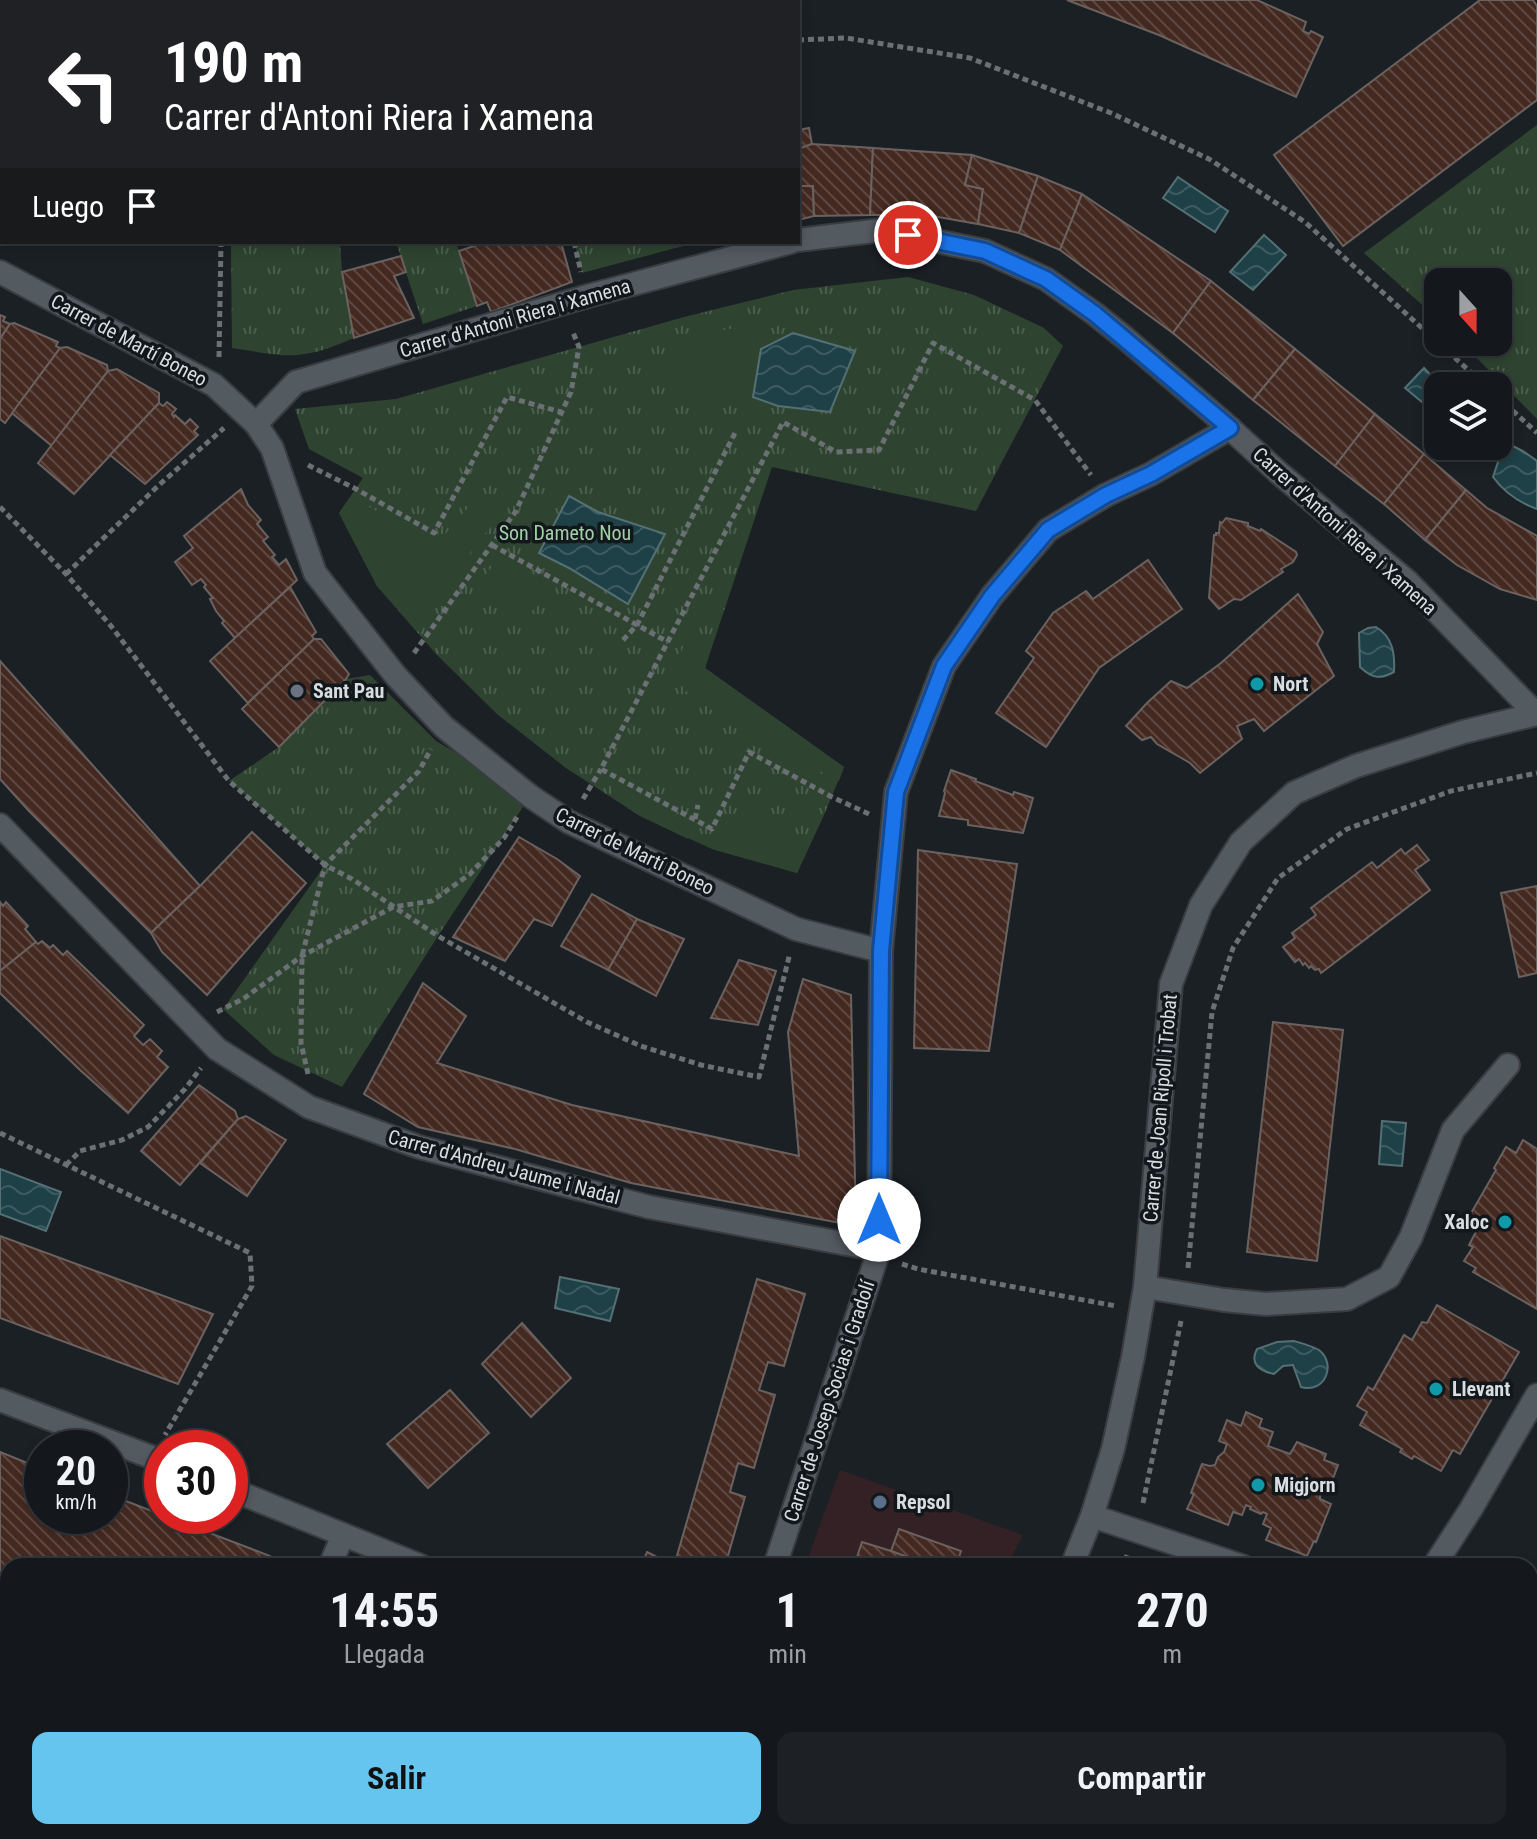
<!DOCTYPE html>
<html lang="es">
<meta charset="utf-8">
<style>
:root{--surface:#14181c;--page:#1d2125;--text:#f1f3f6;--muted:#9da0a3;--line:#33373b;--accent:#65c5ef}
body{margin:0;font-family:"Roboto Condensed",sans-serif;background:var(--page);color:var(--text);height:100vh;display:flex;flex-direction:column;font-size:30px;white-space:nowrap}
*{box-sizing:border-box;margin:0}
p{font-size:26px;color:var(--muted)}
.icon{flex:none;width:44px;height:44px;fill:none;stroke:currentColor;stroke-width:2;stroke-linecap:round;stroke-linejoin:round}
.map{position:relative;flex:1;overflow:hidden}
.details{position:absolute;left:0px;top:1558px;width:1538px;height:282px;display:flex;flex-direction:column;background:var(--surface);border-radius:24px 24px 0 0;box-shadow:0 4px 12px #0003,0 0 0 2px var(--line)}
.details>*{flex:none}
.top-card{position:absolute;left:0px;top:0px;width:800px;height:244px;box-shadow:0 4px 12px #0003,0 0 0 2px var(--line);background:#202124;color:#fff;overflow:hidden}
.needle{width:52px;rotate:159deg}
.buttons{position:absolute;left:1424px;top:268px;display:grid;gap:16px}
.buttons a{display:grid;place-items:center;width:88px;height:88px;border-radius:16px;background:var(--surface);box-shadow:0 4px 12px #0003,0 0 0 2px var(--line);font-size:40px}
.speed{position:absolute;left:24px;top:1430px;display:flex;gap:16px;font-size:40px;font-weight:700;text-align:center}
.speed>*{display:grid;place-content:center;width:104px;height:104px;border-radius:50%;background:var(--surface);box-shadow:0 4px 12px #0003,0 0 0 2px var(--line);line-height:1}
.speed small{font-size:20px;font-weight:400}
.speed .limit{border:12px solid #d22;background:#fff;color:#111}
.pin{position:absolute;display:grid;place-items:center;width:68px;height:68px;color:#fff;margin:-34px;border:4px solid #fff;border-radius:50%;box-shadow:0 2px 8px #0007}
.me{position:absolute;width:88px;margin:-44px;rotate:0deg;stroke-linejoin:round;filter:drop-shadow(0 0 6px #0008)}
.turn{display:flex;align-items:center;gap:28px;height:168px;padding:0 32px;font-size:36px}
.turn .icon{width:104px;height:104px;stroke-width:2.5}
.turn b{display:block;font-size:56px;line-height:68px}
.then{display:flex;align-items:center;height:76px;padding:0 32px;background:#0003;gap:16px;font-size:30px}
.eta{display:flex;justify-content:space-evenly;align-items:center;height:136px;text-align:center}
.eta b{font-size:48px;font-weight:700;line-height:56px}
.primary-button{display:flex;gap:16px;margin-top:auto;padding:16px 32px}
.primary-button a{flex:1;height:92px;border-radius:16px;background:var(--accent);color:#111;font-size:32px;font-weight:700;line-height:92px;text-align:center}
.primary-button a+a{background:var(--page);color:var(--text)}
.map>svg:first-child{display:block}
.commercial{fill:#332125}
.grass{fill:url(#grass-tufts)}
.garden{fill:#2e4430}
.water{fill:url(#water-waves);stroke:#557075;stroke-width:2}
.building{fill:url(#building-back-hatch);stroke:#6b625f;stroke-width:2}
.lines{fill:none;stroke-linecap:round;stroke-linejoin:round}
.service-casing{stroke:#393d40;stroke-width:24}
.minor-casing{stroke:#393d40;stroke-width:26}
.tertiary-casing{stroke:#393d40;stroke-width:26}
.path{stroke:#6b7074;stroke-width:5;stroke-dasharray:6 4;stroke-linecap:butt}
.service{stroke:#535a60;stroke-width:20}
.minor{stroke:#535a60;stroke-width:22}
.tertiary{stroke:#535a60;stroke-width:22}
.route-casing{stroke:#114b97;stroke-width:20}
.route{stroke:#1a73e8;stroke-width:14}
.culture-dot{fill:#0f9aa8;stroke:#11171b;stroke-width:3}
.worship-dot{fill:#6b7280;stroke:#11171b;stroke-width:3}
.service-dot{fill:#5c6f8a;stroke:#11171b;stroke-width:3}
.labels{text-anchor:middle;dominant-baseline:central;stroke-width:7;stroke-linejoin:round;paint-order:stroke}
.street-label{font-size:20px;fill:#d9dde0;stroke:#11171b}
.park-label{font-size:20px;fill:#a3cfa7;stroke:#11171b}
.poi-label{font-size:20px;font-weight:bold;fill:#d9dde0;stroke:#11171b;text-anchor:start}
</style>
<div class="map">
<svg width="1537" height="1839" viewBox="0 0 1537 1839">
<defs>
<pattern id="grass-tufts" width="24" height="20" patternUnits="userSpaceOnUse" patternTransform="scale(2)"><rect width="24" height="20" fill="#2e4430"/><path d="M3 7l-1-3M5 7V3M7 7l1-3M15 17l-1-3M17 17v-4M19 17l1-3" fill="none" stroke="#4c5f4e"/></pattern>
<pattern id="water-waves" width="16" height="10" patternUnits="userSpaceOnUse" patternTransform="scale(2)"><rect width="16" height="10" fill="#1d4147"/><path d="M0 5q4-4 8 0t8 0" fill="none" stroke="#3d5c61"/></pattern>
<pattern id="building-back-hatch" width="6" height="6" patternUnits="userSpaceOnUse" patternTransform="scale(2)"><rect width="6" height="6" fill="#442921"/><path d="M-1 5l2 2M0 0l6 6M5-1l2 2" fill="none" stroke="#5e4841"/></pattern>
</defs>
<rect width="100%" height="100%" fill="#1b2025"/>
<polygon class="commercial" points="840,1470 1023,1535 1007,1566 805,1566"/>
<g class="grass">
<polygon points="1537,125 1537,419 1461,342 1498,342 1498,282 1438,282 1438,319 1364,253"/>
<path d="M 231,242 L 340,242 L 342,272 L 354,338 C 337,345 321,352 304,354 C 281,358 255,351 232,348 Z"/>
<polygon points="396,242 456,242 477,306 423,324"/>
<polygon points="574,242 698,242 582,273"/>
<polygon points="908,277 974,295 1044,328 1063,346 976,511 772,467 705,668 844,767 824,815 797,873 712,849 640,816 566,768 497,714 436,654 377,586 339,513 363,478 309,449 295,409 396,399 684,317 793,290"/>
<polygon points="370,675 436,741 530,796 438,936 342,1087 274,1055 223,1009 325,865 229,781 279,747 346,679"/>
<polygon points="919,1832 1026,1832 1020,1839 923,1839"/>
</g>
<g class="garden">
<polygon points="757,326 761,349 753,397 664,396 684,334"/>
<polygon points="351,496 435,546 476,498 508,507 477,543 418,632 377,586 339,513"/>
<polygon points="496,561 547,594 530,613 480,583"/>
<polygon points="688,634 712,645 705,668 844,767 839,781 744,734 685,690 673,673"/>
<polygon points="616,782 693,825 688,839 640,816 612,797"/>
<polygon points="738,809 810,845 797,873 712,849"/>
</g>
<g class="water">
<polygon points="1178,177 1228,211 1215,232 1163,198"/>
<polygon points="1264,235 1286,255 1253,290 1230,272"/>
<polygon points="793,333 855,351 830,412 778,406 753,397 761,349"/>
<polygon points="1424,368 1441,386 1438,386 1438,407 1434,412 1405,388"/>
<path d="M 1507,443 L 1523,451 L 1537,461 L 1537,509 C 1520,503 1504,492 1493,477 L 1500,456 Z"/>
<polygon points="569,496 598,512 665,534 628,604 569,568 539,553"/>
<path d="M 1376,627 C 1393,637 1395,654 1394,672 C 1379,680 1372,678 1360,667 L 1359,633 L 1368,628 Z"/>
<polygon points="1382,1121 1406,1123 1402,1166 1379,1164"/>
<polygon points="0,1169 61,1192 46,1231 0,1214"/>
<polygon points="560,1277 619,1289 610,1321 555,1308"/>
<path d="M 1294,1341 C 1301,1343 1312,1346 1319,1350 C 1337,1364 1325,1394 1301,1387 L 1293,1365 L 1283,1366 L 1274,1374 C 1260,1371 1249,1364 1257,1349 L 1277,1342 Z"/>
</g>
<g class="building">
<polygon points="0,0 31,0 30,2 2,2 2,104 0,103"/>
<polygon points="31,0 88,0 88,2 30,2"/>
<rect x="88" y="0" width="60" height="2"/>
<polygon points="148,0 198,0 206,1 148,2"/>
<polygon points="246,0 246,2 206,2 206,1"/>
<polygon points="261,0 376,0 377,2 261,2"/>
<polygon points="376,0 441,0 441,2 377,2"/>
<polygon points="441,0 505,0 504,2 441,2"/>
<polygon points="727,0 773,0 773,2 728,2"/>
<polygon points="1067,0 1257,0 1306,22 1303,31 1309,34 1311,31 1323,37 1296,97 1159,35"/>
<polygon points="1480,0 1533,0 1537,6 1537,100 1343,246 1274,155"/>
<polygon points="809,128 812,144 798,149 799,186 813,186 814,216 798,220 798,130"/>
<polygon points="812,144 873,148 870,215 814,216 813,186 799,186 798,149"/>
<polygon points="873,148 972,155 965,185 983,189 978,224 927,215 870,215"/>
<polygon points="972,155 1038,176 1019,233 978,224 983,189 965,185"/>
<polygon points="1038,176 1082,194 1060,250 1019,233"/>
<polygon points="1082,194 1211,281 1173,333 1060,250"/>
<polygon points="486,242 561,242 572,282 491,312 487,302 477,306 459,251"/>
<polygon points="401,256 406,272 394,276 414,318 354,338 342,272"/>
<polygon points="1211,281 1295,349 1253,400 1173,333"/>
<polygon points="0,315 5,317 3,321 10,324 0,339"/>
<polygon points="14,323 58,342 56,346 60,348 5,423 0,419 0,339 10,324"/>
<polygon points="67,347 107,365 108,371 52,446 12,413 58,351 60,348"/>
<polygon points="1295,349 1375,414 1335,466 1253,400"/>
<polygon points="117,369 159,393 159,403 74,494 38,463 108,371"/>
<polygon points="167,402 176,409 172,414 174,417 175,415 185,424 190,419 198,427 194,431 198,435 145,484 110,455 159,403 163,406"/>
<polygon points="1375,414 1424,454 1384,504 1335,466"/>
<polygon points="1424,454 1466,490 1425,540 1384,504"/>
<polygon points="241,489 248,505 261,520 257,524 268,537 263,541 275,555 272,557 279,565 286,559 297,580 235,638 222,623 224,621 216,611 210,599 213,598 204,587 206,585 201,579 192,585 175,562 193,548 184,536"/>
<polygon points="1466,490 1487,508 1537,536 1537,600 1500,589 1457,565 1425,540"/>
<polygon points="1226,518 1248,523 1248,526 1260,531 1261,529 1296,552 1297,555 1293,562 1281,569 1283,572 1241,600 1234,599 1219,609 1209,598 1214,535 1216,535 1216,533 1219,533 1220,522 1222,523"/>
<polygon points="1148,560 1182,609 1099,668 1046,747 996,713 1034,658 1026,651 1053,613 1086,591 1093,599"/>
<polygon points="290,587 316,632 312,636 314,639 248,703 210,661"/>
<polygon points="1298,594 1323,632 1317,644 1334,676 1264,731 1254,719 1237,726 1242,739 1200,773 1190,763 1157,744 1151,737 1142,740 1126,726 1147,703 1171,681 1187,688 1221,663"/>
<polygon points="314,639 321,639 349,674 346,679 279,747 242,709"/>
<polygon points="0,661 200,886 151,933 29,811 0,779"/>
<polygon points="951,770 976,779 975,781 1013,795 1014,792 1033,798 1023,833 968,825 968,820 939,816 945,793 944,791"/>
<polygon points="252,832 306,883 207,995 162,952 151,933 200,886"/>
<polygon points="519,837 557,859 580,876 552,926 534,919 505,961 453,937"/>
<polygon points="1417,845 1429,860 1415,870 1430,890 1321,973 1319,969 1315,970 1311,966 1309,968 1305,963 1303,965 1299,959 1295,962 1283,947 1295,938 1292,933 1316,915 1311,908 1372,862 1377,868 1401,849 1405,854"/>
<polygon points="918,850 1017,864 989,1051 914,1048"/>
<polygon points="1537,886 1537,973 1519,977 1501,893"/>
<polygon points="592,894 637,919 608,970 561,946"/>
<polygon points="0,902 3,906 6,902 28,926 25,929 36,942 0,971"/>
<polygon points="637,919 684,939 656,996 608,970"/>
<polygon points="42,941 50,948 53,945 63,955 67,951 144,1025 134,1036 143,1045 150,1039 162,1051 157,1057 168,1067 128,1113 80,1070 0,993 0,971 36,942 38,944"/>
<polygon points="739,960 776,971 758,1025 711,1018"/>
<polygon points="803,979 851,995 856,1226 631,1183 515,1149 418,1127 364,1094 423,983 466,1016 437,1063 572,1105 799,1156 788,1032"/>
<polygon points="1273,1022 1343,1030 1317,1261 1247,1252"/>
<polygon points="199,1085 235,1111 238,1119 180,1185 141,1151"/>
<polygon points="246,1116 286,1140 247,1196 200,1163 238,1119"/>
<polygon points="1523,1140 1537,1149 1537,1309 1473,1272 1476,1268 1464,1261 1473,1247 1469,1245 1478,1228 1471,1225 1476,1218 1470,1215 1496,1170 1494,1168 1506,1147 1516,1153"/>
<polygon points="0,1236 213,1314 178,1384 0,1318"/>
<polygon points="757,1279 805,1294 784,1366 768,1362 759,1390 775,1395 754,1468 738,1463 730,1492 745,1497 725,1566 674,1566"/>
<polygon points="1437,1305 1519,1352 1460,1454 1453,1450 1441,1471 1414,1456 1412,1459 1400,1452 1402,1449 1360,1425 1367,1412 1357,1406 1368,1387 1373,1390 1404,1335 1412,1340 1422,1322 1427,1323"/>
<polygon points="522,1323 571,1378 531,1417 482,1364"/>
<polygon points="450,1390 489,1433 428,1488 387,1444"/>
<polygon points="1246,1412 1262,1419 1259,1427 1273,1432 1268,1446 1290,1454 1297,1442 1326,1454 1324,1460 1338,1465 1330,1486 1322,1484 1320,1491 1320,1499 1331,1504 1316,1542 1314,1541 1307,1556 1266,1540 1271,1528 1263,1524 1267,1514 1263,1512 1261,1514 1250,1509 1251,1507 1246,1505 1242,1515 1233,1512 1228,1525 1187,1509 1194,1494 1191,1493 1202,1464 1210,1466 1215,1465 1218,1457 1224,1452 1227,1444 1219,1441 1227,1420 1241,1426"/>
<polygon points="0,1452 42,1469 42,1516 110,1516 110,1495 270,1556 266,1566 8,1566 8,1832 76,1832 74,1839 0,1839"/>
<polygon points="899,1529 961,1551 956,1566 931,1566 891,1551"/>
<polygon points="862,1542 891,1551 931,1566 854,1566"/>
<polygon points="647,1552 657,1557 654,1566 641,1566"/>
<polygon points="271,1832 331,1832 328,1839 268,1839"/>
<polygon points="726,1832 783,1832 780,1839 710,1839"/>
<polygon points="1477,1832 1530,1832 1537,1836 1537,1839 1472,1839"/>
</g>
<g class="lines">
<defs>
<polyline id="service" points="146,1839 147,1836"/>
<g id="minor">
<polyline points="798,240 882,230 985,251 1046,279 1095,314 1125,338 1223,422 1279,473 1408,582 1536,714"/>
<polyline points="0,272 214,385 256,424 272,448 315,573 396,676 444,727 530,796 569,822 796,929 881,951"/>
<polyline points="256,424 296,382 588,296 791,242"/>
<polyline points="0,825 217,1049 309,1107 419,1147 649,1207 879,1250"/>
<polyline points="1145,1287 1224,1300 1266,1304 1347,1299 1389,1277 1411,1237 1453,1130 1508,1065"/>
<polyline points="1092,1516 1242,1566"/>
<polyline points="330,1566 343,1535"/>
<polyline points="775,1566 879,1250 881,951 896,792 944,666 992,596 1048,530 1106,495 1151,474 1230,428"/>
<polyline points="1434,1566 1471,1509 1537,1395"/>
<polyline points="212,1839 215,1832"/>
</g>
<g id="tertiary">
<polyline points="0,1400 162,1461"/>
<polyline points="230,1489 421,1566"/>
<polyline points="1072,1566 1092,1516 1113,1449 1133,1357 1145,1287 1171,984 1201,905 1241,842 1294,793 1356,766 1463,732 1537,714"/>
<polyline points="887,1832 890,1839"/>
<polyline points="1097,1832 1121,1839"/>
<polyline points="1057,1839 1060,1832"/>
</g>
</defs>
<use href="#service" class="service-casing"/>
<use href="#minor" class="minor-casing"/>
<use href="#tertiary" class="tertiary-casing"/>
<g class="path">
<polyline points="511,0 511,2"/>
<polyline points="254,2 254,0"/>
<polyline points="640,2 641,0"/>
<polyline points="798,40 846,38 970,58 1111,113 1209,159 1305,222 1486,386"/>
<polyline points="0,111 2,112"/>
<polyline points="574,242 581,272"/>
<polyline points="219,357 221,242"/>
<polyline points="1498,397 1537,433"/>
<polyline points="308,465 356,489 434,533 507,397 561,412"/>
<polyline points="0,507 66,574 111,626 229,781 325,865 352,879 438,936 587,1022 641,1046 701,1065 759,1077 790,953"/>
<polyline points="492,545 668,642"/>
<polyline points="66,574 159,485 224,428"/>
<polyline points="623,640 637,625 736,431"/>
<polyline points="414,653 516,511 571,392 579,347 572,330"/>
<polyline points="583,799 601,769"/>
<polyline points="869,814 832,797 749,752 712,829 601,769 783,422 836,452 879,450 933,343 1035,400 1091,475"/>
<polyline points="695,819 698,805"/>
<polyline points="217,1012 243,999 302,956 393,907 432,901 470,874 504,838 517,817"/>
<polyline points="308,1074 301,1043 302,956 325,865 419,771 431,749"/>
<polyline points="0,1133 250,1253 252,1286 165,1435"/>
<polyline points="66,1165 80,1151 122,1140 148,1127 185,1089 201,1068"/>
<polyline points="902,1264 918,1269 1116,1306"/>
<polyline points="1188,1268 1212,1012 1233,948 1278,878 1347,829 1451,791 1537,773"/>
<polyline points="1143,1503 1181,1321"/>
<polyline points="1123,1566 1127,1555"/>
<polyline points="1530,1655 1537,1643"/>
<polyline points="1241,1832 1257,1839"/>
<polyline points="104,1839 106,1832"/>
<polyline points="1416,1839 1421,1832"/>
</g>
<use href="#service" class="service"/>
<use href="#minor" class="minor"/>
<use href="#tertiary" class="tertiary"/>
</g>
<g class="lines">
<defs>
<polyline id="route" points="879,1220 881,951 896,792 944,666 992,596 1048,530 1106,495 1151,474 1230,428 1095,314 1046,279 985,251 908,235"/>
</defs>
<use href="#route" class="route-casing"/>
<use href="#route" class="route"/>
</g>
<g class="culture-dot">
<circle cx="1257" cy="684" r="8"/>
<circle cx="1505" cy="1222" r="8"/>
<circle cx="1436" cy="1389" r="8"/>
<circle cx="1258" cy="1485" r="8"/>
</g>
<circle class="worship-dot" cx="297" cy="691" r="8"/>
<circle class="service-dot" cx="880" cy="1502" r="8"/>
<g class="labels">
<g class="street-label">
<text transform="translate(515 318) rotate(-16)">Carrer d'Antoni Riera i Xamena</text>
<text transform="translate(129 340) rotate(28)">Carrer de Martí Boneo</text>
<text transform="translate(1345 531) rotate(42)">Carrer d'Antoni Riera i Xamena</text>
<text transform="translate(635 851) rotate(26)">Carrer de Martí Boneo</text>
<text transform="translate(1160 1108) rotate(-85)">Carrer de Joan Ripoll i Trobat</text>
<text transform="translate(504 1167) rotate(15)">Carrer d'Andreu Jaume i Nadal</text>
<text transform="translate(829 1401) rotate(-72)">Carrer de Josep Socias i Gradolí</text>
</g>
<g class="park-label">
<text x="565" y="533">Son Dameto Nou</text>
</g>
<g class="poi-label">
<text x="1273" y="684">Nort</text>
<text x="313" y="691">Sant Pau</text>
<text x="1489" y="1222" text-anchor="end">Xaloc</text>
<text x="1452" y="1389">Llevant</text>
<text x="1274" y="1485">Migjorn</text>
<text x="896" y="1502">Repsol</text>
</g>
</g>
</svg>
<div class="buttons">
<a><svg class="needle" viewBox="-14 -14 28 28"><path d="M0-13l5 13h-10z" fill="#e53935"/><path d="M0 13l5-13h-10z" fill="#9da0a3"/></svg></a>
<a><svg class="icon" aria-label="layers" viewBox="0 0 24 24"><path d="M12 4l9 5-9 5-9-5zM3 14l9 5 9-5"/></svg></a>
</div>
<div class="speed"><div>20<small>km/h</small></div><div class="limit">30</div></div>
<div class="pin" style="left:908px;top:235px;background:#d93025"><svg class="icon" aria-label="arrive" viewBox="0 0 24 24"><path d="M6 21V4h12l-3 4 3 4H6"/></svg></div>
<svg class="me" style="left:879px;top:1220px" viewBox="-20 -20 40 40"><circle r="19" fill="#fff"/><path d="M0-13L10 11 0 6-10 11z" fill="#1a73e8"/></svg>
<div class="top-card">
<div class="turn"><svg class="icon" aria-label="left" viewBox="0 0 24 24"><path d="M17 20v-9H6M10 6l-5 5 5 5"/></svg><div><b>190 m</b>Carrer d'Antoni Riera i Xamena</div></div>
<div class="then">Luego<svg class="icon" aria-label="arrive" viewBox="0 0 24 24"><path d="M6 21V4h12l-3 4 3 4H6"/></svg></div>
</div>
<section class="details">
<div class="eta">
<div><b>14:55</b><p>Llegada</p></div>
<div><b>1</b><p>min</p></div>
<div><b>270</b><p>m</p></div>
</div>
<div class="primary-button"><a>Salir</a><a>Compartir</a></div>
</section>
</div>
